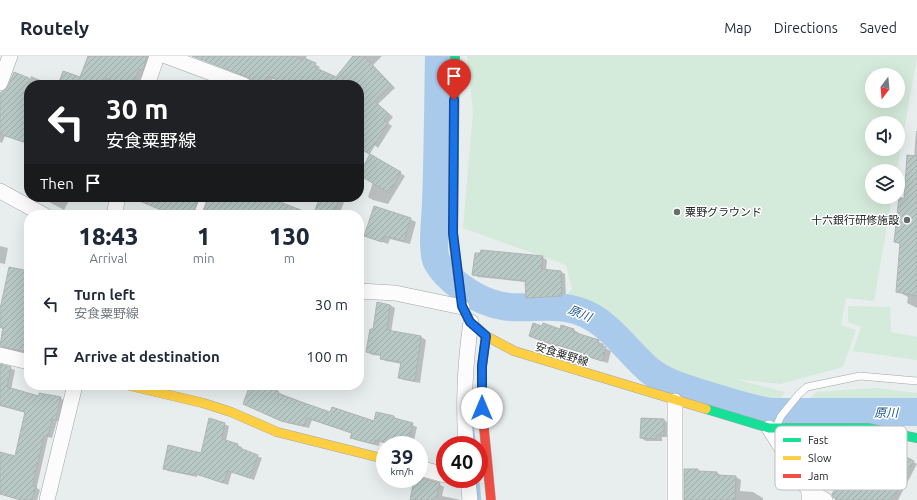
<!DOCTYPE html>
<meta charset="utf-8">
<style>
:root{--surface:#fff;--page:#f2f2f3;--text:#1f2937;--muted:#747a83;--line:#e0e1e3}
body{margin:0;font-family:Ubuntu,"Noto Sans JP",sans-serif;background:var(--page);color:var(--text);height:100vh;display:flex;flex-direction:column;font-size:15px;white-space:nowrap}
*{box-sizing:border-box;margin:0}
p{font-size:13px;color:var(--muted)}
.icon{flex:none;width:22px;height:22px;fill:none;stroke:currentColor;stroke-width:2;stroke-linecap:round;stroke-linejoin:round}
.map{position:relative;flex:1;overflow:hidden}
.sheet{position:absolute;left:24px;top:154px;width:340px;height:180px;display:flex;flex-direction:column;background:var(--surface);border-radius:16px;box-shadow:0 4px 16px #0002}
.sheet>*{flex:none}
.banner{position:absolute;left:24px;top:24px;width:340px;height:122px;border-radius:16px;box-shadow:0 4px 16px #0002;background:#202124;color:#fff;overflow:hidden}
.needle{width:26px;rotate:196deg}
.tools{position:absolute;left:865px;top:12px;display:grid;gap:8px}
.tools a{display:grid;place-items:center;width:40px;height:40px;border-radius:50%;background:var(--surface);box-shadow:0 4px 16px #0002;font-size:20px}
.speed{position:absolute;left:376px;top:380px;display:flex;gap:8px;font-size:20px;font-weight:700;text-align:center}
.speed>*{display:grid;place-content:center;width:52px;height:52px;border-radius:50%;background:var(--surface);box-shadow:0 4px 16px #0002;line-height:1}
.speed small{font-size:10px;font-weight:400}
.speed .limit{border:6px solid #d22;background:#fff;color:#111}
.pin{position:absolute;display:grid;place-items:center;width:34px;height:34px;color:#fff;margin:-41px -17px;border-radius:50% 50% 50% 0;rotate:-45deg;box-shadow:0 0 4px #0007}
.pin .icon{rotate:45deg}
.me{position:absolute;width:44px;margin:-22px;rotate:0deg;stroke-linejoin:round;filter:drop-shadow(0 0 3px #0008)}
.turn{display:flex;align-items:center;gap:14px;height:84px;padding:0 16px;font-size:18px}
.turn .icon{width:52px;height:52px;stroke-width:2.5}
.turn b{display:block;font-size:28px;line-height:34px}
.then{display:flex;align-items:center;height:38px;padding:0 16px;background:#0003;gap:8px;font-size:15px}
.eta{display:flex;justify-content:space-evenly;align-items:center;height:68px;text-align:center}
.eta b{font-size:24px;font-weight:800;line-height:28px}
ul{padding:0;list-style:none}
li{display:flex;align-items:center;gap:12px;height:52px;padding:0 16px}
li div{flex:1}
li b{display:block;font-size:15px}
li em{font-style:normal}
header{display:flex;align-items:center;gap:24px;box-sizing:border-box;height:56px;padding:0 20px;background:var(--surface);border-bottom:1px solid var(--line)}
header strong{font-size:19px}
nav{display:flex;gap:22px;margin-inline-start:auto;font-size:14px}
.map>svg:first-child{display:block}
.grass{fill:#d4eada;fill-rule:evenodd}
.shadow{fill:#0003}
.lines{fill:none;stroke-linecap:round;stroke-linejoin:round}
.stream{stroke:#aacaeb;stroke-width:4.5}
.river{stroke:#aacaeb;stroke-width:28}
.building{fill:url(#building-hatch);stroke:#b0b4b4}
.lane-casing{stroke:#a3a6a6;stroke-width:8}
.street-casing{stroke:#a3a6a6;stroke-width:16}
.fast-casing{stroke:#a3a6a6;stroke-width:10}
.slow-casing{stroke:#a3a6a6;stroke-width:10}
.jam-casing{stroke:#a3a6a6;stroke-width:10}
.lane{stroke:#fcfcfc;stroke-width:7}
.street{stroke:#fcfcfc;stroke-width:15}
.fast{stroke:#16e098;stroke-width:9}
.slow{stroke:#ffcf43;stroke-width:9}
.jam{stroke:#f24e42;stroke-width:9}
.route-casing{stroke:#114b97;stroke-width:10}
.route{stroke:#1a73e8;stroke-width:7}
.poi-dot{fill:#676b6c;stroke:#fff;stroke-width:1.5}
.labels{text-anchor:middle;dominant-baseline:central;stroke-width:3;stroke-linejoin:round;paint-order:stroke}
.poi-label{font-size:11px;fill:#222526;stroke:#fff;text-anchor:start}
.street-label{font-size:11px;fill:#222526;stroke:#fff}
.water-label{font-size:12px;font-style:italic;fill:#17558f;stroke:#fff}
.key{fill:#fff;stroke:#bdbebe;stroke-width:1}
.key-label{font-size:11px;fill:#222526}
</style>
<header>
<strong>Routely</strong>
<nav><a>Map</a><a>Directions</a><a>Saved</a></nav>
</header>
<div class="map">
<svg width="917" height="444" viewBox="0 0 917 444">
<defs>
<pattern id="building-hatch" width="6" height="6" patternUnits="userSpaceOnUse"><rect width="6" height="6" fill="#b8c9c5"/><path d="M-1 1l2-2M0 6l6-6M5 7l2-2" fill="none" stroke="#9eaca9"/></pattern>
</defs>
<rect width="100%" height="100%" fill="#e8eded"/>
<g class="grass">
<path d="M 467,0 L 917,0 L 897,115 L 872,115 L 872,141 L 892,141 L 874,245 L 846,242 L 841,269 L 856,274 L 843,311 L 780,328 L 735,323 L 785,336 L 769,359 L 673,334 L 640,311 L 586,256 L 566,253 L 566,240 L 572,233 L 566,209 L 463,172 L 473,56 ZM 872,19 L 898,19 L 898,45 L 872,45 ZM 872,67 L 898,67 L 898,93 L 872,93 Z"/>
<polygon points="848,250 890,251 891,276 917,281 917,304 853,295 861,271 848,266"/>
<polygon points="876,332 917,337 917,368 884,364 794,359 816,336"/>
</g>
<g class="shadow">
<polygon points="89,0 153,0 148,16 144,15 138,29 59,29 81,22"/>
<polygon points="201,0 307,0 305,3 320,11 318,14 323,29 289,29 273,22 270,29 263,29 250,22"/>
<polygon points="359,0 382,0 373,9 395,32 378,48 393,61 388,67 392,70 378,92 359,75 359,29 330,29"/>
<polygon points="14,18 30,23 31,20 52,29 29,29 29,88 5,80 2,87 0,86 0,37 7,34"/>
<polygon points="916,75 917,75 917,252 907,247 908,241 897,235 901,189 896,186 914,102"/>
<polygon points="371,99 405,120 388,148 373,144 368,141 373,126"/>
<polygon points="29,107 29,120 25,118"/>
<polygon points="40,141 71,141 64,154"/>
<polygon points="137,141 188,141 202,148 198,159 173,159"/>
<polygon points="211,141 281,141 275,159 269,156 268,159 203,159"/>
<polygon points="321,141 346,141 339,159 314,159"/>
<polygon points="298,154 311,159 297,159"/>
<polygon points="410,163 416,166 410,188 390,183 388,188 366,180"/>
<polygon points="0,190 8,192 5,208 0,207"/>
<polygon points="542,201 547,204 546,214 561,216 565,218 566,242 532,244 527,241 526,226 478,221 473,218"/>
<polygon points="29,216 29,298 5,293 0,290 4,273 0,272 0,254"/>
<polygon points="378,247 390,249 395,252 391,276 421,281 426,284 420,327 404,324 399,321 402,308 386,305 381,303 382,300 372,299 367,296 374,275"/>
<polygon points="561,274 574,274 579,277 578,278 604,288 603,291 611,295 608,307 587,301 582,298 582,297 559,290 558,291 530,280"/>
<polygon points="0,309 15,314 11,334 39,342 60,342 65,345 60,366 57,365 52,382 48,381 37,430 37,432 40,434 37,444 20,444 10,441 5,439 0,425 0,397 15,401 26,357 0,350"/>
<polygon points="251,329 280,329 277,336 331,357 374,366 377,357 394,361 417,371 413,389 392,389 380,386 379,390 356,384 351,381 353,378 312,364 309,372 287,367 249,351"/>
<polygon points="210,363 229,370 226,385 237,389 242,391 241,394 262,402 254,424 232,416 228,429 198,418 197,421 168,415 164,412 202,398"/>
<polygon points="664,364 669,367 669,381 662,381 662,385 646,385 641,382"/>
<polygon points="841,391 859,394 864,396 863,398 887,410 896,396 917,408 898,444 835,444 833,438 836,432 820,429 816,427 817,414 811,415 806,412 840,395"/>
<polygon points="697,414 701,416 717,417 722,420 736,421 741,424 740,435 753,436 763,442 763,444 685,444"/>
<polygon points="419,422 439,428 444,431 442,440 461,444 411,444 415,423 419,423"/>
</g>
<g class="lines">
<g class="stream">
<polyline points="472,373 474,389"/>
<polyline points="477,423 479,444"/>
</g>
<path class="river" d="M 439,0 C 438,48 438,97 436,145 C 436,159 431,194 437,206 C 446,223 472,241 491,247 C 522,258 554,243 586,258 C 612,270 628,296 649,314 C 666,328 689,333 710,340 C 730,346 750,353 771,356 L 917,356"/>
</g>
<g class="building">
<polygon points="88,0 147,0 143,14 139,13 132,29 122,29 106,22 104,29 92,26 97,27 97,29 58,29 63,15 80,21"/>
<polygon points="192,0 294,0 303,4 304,2 316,7 314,11 336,21 353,0 364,0 391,29 374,45 389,58 384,64 388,67 369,98 359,92 359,29 288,29 268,20 265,29 263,29 252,25 247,21"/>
<polygon points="14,16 29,22 29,88 0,78 0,37 5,34 8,30"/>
<polygon points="370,98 401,116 389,137 359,119"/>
<polygon points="907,99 917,100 917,240 896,236 900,187 894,186 899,141 904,143"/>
<polygon points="130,141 199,141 192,159 173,159"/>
<polygon points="209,141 276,141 275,144 311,158 202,159"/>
<polygon points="320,141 340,141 333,159 313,159"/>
<polygon points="374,150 411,162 404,185 384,180 382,186 364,180"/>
<polygon points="481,194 543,200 541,213 561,215 562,240 526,242 525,225 472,219 475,197 480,197"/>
<polygon points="9,211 29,215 29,297 0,290 3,271 0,271 0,253"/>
<polygon points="377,246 390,249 387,274 421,280 415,325 398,322 401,306 380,303 381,299 366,296 370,273 373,273"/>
<polygon points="533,267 542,270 543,267 560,273 561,269 574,273 573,276 599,284 598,289 606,291 602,305 581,298 581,296 553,288 553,289 529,280"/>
<polygon points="0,308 11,311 7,331 39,340 39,337 61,341 56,364 52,363 48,380 44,380 33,427 34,427 33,430 36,430 32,444 21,444 0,438 0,396 15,400 25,356 0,349"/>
<polygon points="250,329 264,329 279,336 278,338 330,356 332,351 374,365 376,356 394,360 394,362 413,367 407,389 396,389 375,384 374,388 350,382 352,377 307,362 304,370 281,365 243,348"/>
<polygon points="209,362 225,367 222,383 238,388 237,391 258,399 250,422 228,415 223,427 193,417 193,419 163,413 168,389 201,397"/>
<polygon points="641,362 664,363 664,379 656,379 656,383 640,382"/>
<polygon points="812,389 840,394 841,390 860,393 858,395 887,409 895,395 914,405 892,444 839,444 833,441 832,438 836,431 815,427 817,411 806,413 803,408 802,399 810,398"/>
<polygon points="684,413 698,413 698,415 717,416 717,419 736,420 735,444 684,444"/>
<polygon points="419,421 440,427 436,444 410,444 414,423 419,423"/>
</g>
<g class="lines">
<defs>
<g id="lane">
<polyline points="197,159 204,141"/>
<polyline points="777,369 781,360 799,338 807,331 860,320 917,325"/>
</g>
<g id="street">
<polyline points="166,0 244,29"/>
<polyline points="0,27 10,0"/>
<polyline points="147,29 157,0"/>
<polyline points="0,135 44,159"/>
<polyline points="114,159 118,141"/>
<polyline points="359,235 395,237 462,251"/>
<polyline points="0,299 29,306"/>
<polyline points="769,372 809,435 809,444"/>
<path d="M 466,389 C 463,348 465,307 471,266"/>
<polyline points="419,412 445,419"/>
<polyline points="468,423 470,444"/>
<polyline points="809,435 825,444"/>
<polyline points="47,444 75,329"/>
<polyline points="675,444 675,345"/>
</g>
<g id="fast">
<polyline points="454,189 453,177 455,0"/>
<polyline points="706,353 769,372 868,372 917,382"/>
</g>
<g id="slow">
<polyline points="454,189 462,251 471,266 486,280 514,295 706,353"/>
<polyline points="127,329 203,347 231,356 277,376 385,403"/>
</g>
<polyline id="jam" points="486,280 482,310 482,352 491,444"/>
</defs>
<use href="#lane" class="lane-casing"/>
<use href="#street" class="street-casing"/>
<use href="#fast" class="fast-casing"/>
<use href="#slow" class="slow-casing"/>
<use href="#jam" class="jam-casing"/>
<use href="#lane" class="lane"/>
<use href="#street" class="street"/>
<use href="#fast" class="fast"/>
<use href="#slow" class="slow"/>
<use href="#jam" class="jam"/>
</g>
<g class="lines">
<defs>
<polyline id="route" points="454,44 453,177 462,250 470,266 486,280 482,310 482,352"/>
</defs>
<use href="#route" class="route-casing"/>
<use href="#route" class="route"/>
</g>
<g class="poi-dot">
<circle cx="677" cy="156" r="4"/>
<circle cx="907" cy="164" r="4"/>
</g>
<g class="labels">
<g class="poi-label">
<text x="685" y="156">粟野グラウンド</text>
<text x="899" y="164" text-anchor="end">十六銀行研修施設</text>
</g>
<g class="street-label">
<text transform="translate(562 298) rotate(17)">安食粟野線</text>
</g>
<g class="water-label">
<text transform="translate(580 257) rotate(22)">原川</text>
<text x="886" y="356">原川</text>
</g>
</g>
<rect x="775" y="370" width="132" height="64" rx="6" class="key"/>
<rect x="783" y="382" width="18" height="4" fill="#16e098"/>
<rect x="783" y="400" width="18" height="4" fill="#ffcf43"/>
<rect x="783" y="418" width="18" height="4" fill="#f24e42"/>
<g class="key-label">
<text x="808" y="388">Fast</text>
<text x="808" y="406">Slow</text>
<text x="808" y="424">Jam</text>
</g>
</svg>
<div class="tools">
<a><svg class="needle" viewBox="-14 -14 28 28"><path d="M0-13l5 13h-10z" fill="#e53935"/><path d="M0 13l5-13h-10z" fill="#747a83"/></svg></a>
<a><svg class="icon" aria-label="sound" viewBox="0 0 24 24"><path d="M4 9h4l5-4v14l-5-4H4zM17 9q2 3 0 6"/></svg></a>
<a><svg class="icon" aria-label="layers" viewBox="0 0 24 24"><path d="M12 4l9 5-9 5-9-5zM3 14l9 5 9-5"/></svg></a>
</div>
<div class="speed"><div>39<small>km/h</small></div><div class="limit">40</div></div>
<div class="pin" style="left:454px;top:44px;background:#d93025"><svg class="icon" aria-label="arrive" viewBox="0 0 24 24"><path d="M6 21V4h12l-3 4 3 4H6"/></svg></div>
<svg class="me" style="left:482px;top:352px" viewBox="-20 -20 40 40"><circle r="19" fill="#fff"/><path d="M0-13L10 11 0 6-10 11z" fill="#1a73e8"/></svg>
<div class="banner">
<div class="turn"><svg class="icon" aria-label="left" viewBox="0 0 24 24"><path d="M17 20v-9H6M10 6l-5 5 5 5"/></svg><div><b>30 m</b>安食粟野線</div></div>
<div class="then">Then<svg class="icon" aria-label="arrive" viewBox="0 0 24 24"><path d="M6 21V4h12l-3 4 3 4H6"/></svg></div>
</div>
<section class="sheet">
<div class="eta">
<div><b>18:43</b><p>Arrival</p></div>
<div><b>1</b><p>min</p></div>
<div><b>130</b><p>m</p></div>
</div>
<ul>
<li><svg class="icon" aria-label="left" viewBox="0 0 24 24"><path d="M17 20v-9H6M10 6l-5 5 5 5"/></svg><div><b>Turn left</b><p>安食粟野線</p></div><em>30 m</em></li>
<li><svg class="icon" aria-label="arrive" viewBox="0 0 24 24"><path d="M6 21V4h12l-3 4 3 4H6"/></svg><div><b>Arrive at destination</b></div><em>100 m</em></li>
</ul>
</section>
</div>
